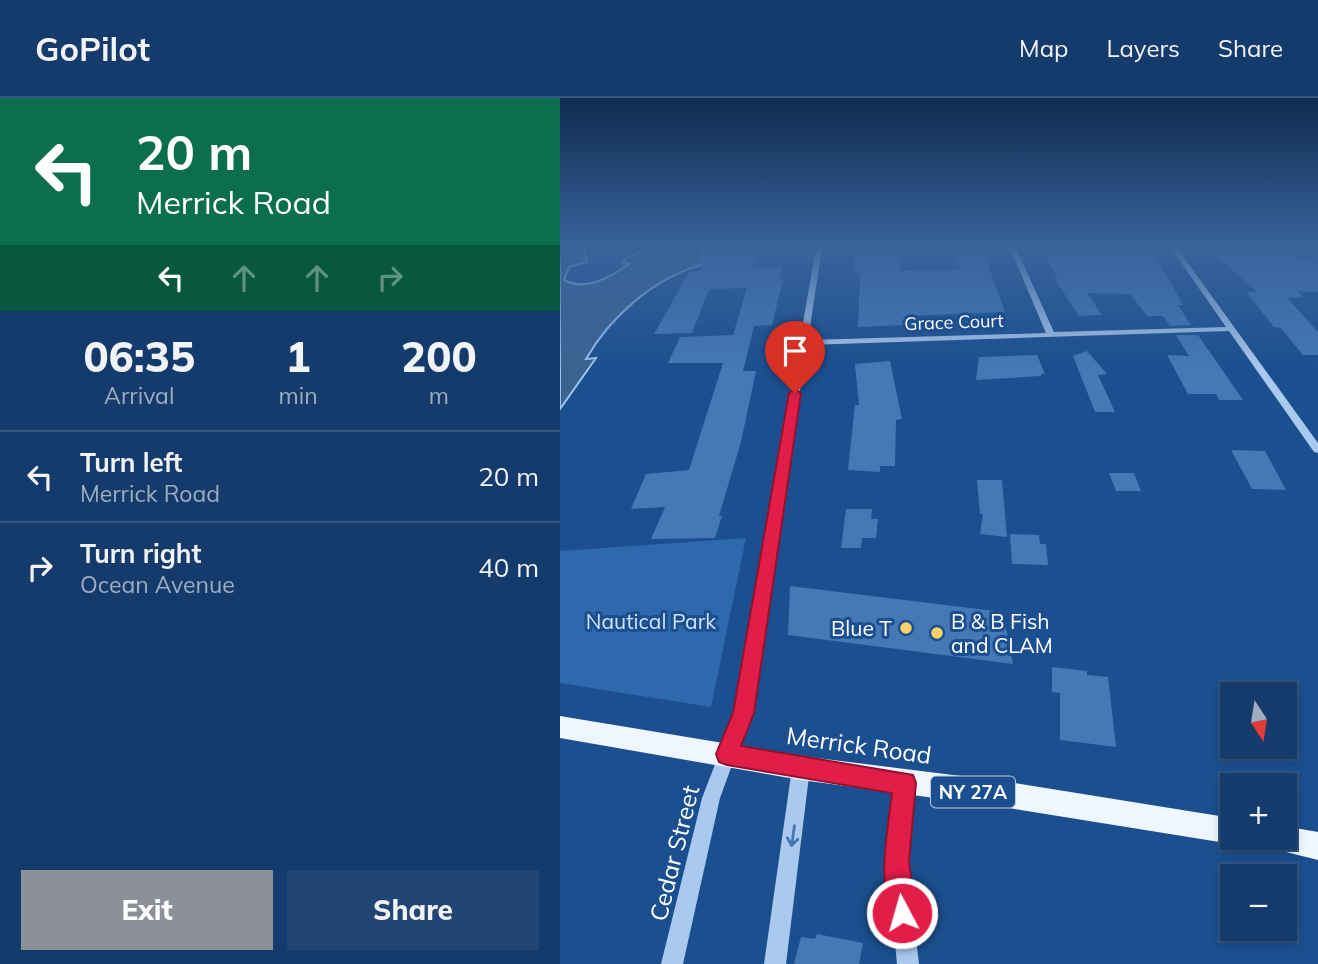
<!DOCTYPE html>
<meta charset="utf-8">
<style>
:root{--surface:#143b6b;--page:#214673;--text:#f1f3f6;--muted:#9dadc1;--line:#33557e;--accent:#8c9099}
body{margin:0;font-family:Mulish,sans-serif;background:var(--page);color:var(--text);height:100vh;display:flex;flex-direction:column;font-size:26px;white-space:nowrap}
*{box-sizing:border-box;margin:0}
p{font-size:23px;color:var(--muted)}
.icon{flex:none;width:38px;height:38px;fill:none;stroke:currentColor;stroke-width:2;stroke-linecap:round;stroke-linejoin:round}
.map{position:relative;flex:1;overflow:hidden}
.side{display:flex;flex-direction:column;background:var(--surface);width:560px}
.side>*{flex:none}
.hud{background:#0b6e4f;color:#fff;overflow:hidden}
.needle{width:46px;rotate:168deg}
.fabs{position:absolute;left:660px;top:584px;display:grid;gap:14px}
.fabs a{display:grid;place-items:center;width:77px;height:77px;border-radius:0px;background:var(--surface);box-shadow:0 4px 10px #0003,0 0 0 2px var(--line);font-size:35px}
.pin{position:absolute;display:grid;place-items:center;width:60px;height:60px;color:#fff;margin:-72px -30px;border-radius:50% 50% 50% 0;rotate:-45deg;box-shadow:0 0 7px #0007}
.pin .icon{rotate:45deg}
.me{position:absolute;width:77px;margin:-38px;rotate:354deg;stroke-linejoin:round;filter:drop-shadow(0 0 5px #0008)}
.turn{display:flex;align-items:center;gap:24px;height:147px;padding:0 21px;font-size:32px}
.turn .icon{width:91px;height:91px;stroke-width:2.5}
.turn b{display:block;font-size:49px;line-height:60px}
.lanes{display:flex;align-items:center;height:66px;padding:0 21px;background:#0003;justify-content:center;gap:35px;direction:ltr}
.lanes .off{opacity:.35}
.eta{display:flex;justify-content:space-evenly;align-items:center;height:119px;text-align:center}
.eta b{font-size:42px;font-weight:800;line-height:49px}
.primary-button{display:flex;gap:14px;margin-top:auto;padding:14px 21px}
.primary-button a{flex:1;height:80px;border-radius:0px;background:var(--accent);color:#fff;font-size:28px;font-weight:800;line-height:80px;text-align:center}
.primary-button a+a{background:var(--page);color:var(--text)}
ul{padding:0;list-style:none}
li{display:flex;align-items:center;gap:21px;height:91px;padding:0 21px;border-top:2px solid var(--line)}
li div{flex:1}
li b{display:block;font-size:26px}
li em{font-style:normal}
header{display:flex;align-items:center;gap:42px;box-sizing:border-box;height:98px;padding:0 35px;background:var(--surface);border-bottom:2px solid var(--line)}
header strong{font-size:33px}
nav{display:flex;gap:38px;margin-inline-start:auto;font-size:24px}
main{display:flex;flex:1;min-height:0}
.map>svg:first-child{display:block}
.green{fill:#2e69ad}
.water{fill:#3c6290;stroke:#9cc4f0;stroke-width:2}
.building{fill:#4478b7}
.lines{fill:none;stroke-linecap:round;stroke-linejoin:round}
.minor{fill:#a9c9ee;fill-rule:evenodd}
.major{fill:#f0f6ff;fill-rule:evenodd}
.oneway{stroke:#4674ac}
.route{fill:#e11d48;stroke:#92132f;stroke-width:2}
.poi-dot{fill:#ffd166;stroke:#1b4f8f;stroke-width:2.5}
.labels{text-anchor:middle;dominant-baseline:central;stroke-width:6;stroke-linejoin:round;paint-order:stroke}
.far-street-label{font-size:18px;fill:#fff;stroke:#1b4f8f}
.shield{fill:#1b4f8f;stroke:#bbcadd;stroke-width:2}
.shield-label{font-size:19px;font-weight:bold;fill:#fff}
.park-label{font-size:21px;fill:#cfe3fa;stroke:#1b4f8f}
.poi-label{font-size:21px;fill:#fff;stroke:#1b4f8f;text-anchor:start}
.near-street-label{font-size:24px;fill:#fff;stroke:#1b4f8f}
</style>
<header>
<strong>GoPilot</strong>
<nav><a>Map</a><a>Layers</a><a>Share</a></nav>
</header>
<main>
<section class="side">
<div class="hud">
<div class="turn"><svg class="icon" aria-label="left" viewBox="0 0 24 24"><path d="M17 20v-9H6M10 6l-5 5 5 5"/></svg><div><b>20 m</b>Merrick Road</div></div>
<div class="lanes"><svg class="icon" aria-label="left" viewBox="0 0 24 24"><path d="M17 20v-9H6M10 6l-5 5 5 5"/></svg><svg class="icon off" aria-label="ahead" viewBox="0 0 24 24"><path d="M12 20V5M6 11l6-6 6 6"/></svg><svg class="icon off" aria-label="ahead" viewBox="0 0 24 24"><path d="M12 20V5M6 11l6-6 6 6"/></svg><svg class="icon off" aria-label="right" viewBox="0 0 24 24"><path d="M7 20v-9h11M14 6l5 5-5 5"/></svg></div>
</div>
<div class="eta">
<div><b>06:35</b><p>Arrival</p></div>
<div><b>1</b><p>min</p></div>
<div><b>200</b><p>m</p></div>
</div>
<ul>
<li><svg class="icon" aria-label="left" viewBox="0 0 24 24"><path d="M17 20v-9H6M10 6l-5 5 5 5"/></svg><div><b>Turn left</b><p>Merrick Road</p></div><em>20 m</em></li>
<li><svg class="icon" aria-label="right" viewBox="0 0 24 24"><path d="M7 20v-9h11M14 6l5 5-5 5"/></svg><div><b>Turn right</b><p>Ocean Avenue</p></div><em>40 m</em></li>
</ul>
<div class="primary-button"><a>Exit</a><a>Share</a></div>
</section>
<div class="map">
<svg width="758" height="866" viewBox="0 0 758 866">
<rect width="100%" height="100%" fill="#1b4f8f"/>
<polygon class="green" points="186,440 151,609 0,585 0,453"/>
<path class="water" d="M 0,150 L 26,150 L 24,154 L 27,164 L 9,169 L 4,182 C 26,194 52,178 69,166 L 62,165 L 69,158 L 79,155 L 82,150 L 141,150 L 143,158 L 149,158 L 143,161 L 141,167 C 94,180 50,219 26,261 L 36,260 L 0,311 Z"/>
<g class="building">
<polygon points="178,150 199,150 193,170 222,169 219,181 223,181 212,227 194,228 183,273 196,273 181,344 159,418 162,418 155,440 91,441 105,409 71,411 86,376 129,372 163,265 108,265 120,239 173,237 187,190 149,191 132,235 94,236 129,174 139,173 146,158 170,157 172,152"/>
<polygon points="295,150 338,151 341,173 400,171 393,150 422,150 445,214 345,218 345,227 298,229 300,176 294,174"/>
<polygon points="554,150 588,150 611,185 623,207 618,207 631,227 610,228 603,218 587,218 570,196 527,195 542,217 519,218 494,180 498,179 485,159 556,156"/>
<polygon points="649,150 723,150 734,160 752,161 758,166 758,194 737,193 743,199 727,200 758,234 758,257 743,257 721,230 714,229 686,194 697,194"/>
<polygon points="616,237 638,237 683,302 659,302 656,296 628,296 607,257 629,258"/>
<polygon points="527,253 547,276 538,277 555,314 535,314 513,258"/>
<polygon points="477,257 485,276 481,276 481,278 416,282 419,259"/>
<polygon points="330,263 342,321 336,322 335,368 320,368 320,374 288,372 295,307 299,307 295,266"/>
<polygon points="671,352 705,353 726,392 692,391"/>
<polygon points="549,375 574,375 581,393 556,393"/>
<polygon points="417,382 442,382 447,439 420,436 423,416 420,416"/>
<polygon points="286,411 312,411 311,421 318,421 316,440 302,440 301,450 281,450"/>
<polygon points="450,436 479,437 480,446 486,446 488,467 452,466"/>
<polygon points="230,488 443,514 453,566 228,537"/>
<polygon points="492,569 527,573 527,577 548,579 556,649 500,642 500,595 492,594"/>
<polygon points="257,836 303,845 299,866 234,866 241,839 255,841"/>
</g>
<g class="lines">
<g class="minor">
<polygon points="256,150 262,150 248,242 486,235 450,150 456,150 494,234 666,229 611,150 617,150 758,345 758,355 754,354 669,233 247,247 191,615 160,700 123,866 101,866 142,700 175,615"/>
<polygon points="241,661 247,664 250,670 226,866 204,866 232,670 235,664"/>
<polygon points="345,676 351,679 354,685 347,764 359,866 337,866 327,764 336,685 339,679"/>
</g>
<g class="major">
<polygon points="0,618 241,658 449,684 672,720 672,740 682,740 672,746 449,710 241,682 0,640"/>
<polygon points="724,728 758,734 758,762 706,749 702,740 724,740"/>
</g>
</g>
<defs><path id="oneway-shaft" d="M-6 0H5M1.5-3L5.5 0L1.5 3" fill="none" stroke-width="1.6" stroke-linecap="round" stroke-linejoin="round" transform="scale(1.75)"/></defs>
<use class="oneway" href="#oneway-shaft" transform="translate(233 738) rotate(98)"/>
<linearGradient id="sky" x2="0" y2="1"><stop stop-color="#0f2b4f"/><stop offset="0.55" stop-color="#39639b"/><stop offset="1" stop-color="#39639b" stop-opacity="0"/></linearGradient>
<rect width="758" height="271" fill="url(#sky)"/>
<path class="route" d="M 235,291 L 241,295 L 194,615 L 181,648 L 353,677 L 356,685 L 349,764 L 356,815 L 352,824 L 342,828 L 333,824 C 317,785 327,736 332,695 L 167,667 L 159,664 L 156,656 L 173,615 L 229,295 Z"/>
<g class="poi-dot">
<circle cx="346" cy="530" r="7"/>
<circle cx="377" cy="535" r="7"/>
</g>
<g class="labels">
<g class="far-street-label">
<text transform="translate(394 224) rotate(-2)">Grace Court</text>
</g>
<rect class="shield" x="371" y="678.5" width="84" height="31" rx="5"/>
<g class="shield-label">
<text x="413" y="694">NY 27A</text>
</g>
<g class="park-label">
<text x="91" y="523">Nautical Park</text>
</g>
<g class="poi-label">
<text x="391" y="523">B &amp; B Fish<tspan x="391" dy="24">and CLAM</tspan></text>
<text x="332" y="530" text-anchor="end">Blue T</text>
</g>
<g class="near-street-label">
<text transform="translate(299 647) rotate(8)">Merrick Road</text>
<text transform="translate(114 755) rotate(-76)">Cedar Street</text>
</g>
</g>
</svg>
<div class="fabs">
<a><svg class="needle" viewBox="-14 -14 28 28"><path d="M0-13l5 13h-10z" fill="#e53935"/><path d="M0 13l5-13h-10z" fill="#9dadc1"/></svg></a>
<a>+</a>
<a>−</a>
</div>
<div class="pin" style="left:235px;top:295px;background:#d93025"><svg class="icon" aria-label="arrive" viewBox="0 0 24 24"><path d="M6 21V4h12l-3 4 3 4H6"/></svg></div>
<svg class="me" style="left:342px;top:815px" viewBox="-20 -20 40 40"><circle r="17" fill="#e11d48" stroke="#fff" stroke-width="3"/><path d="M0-11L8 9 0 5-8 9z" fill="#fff"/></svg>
</div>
</main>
